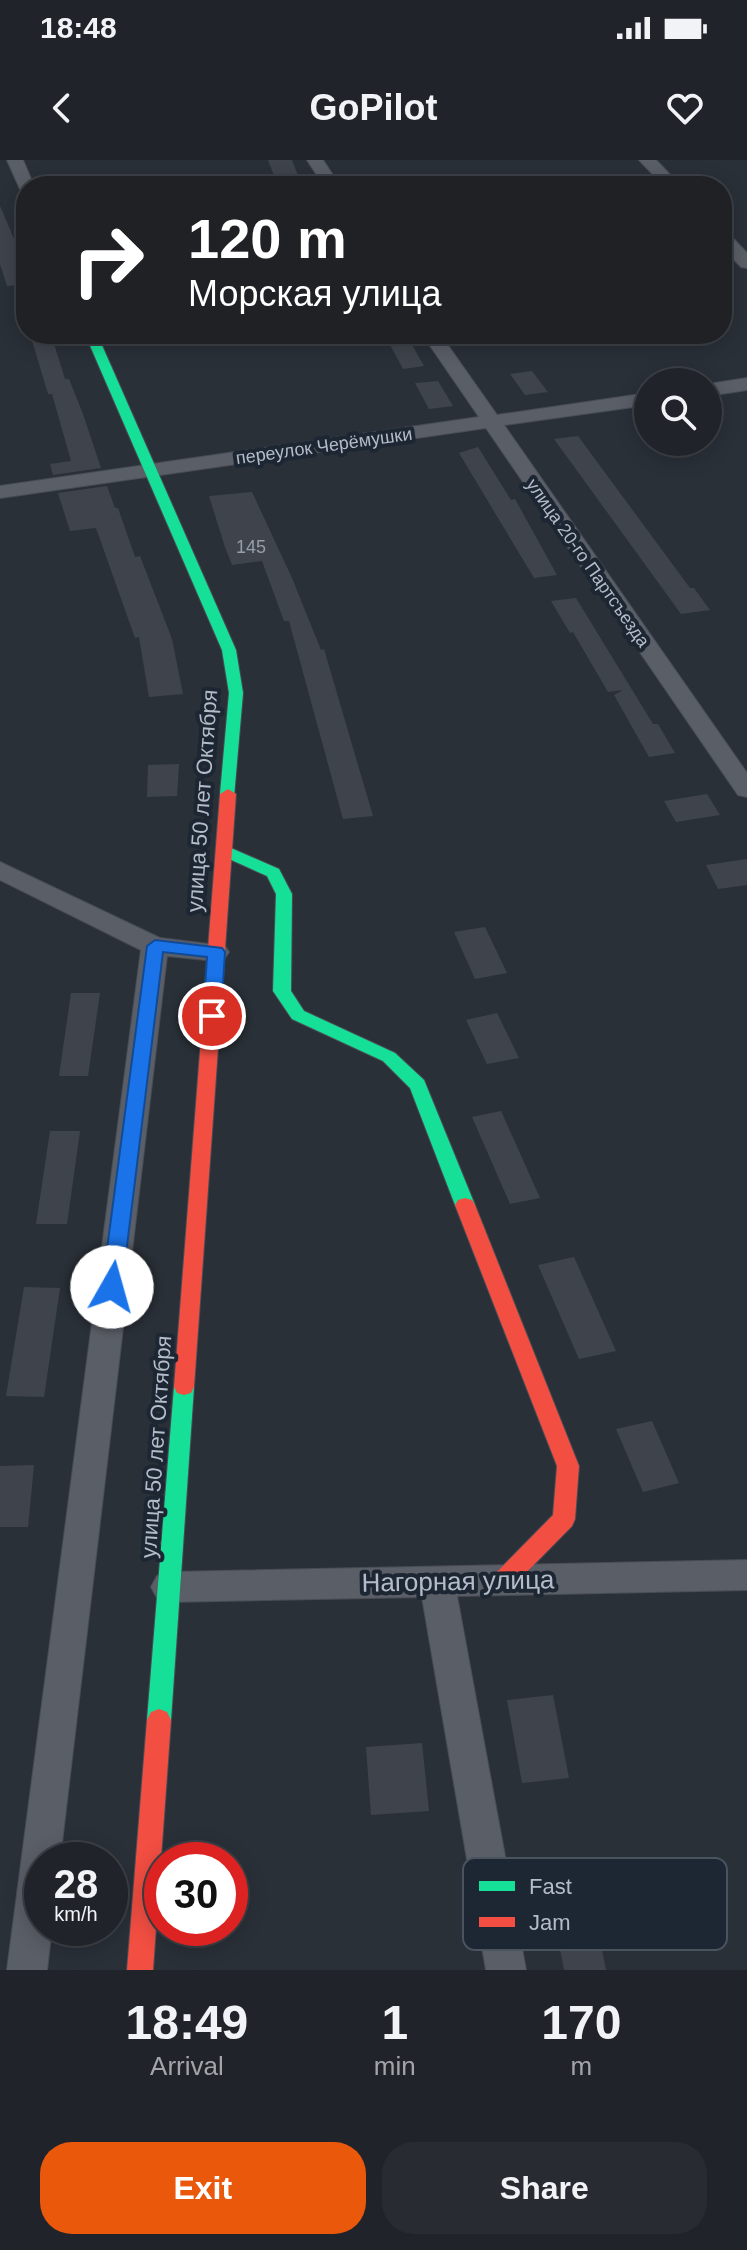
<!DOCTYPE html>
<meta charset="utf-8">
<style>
:root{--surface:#20242a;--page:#282c32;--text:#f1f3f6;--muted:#a2a4a8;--line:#3d4147;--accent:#ea580c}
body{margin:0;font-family:Arial,sans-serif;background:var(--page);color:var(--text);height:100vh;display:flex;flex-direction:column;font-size:30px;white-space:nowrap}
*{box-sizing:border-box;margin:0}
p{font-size:26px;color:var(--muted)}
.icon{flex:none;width:44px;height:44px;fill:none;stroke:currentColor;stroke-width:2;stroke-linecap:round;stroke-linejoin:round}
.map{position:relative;height:1810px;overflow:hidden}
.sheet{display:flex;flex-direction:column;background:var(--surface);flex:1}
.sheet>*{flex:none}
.top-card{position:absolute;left:16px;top:16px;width:716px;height:168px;border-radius:32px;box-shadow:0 4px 20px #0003,0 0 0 2px var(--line);background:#202124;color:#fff;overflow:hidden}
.fabs{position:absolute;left:634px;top:208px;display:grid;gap:16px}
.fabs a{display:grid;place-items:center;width:88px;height:88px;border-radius:50%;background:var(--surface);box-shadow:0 4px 20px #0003,0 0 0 2px var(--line);font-size:40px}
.speed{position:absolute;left:24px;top:1682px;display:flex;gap:16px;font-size:40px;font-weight:700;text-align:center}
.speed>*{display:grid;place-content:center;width:104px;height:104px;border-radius:50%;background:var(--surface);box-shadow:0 4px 20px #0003,0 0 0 2px var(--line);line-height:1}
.speed small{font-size:20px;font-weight:400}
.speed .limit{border:12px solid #d22;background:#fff;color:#111}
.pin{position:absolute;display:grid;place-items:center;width:68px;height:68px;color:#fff;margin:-34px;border:4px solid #fff;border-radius:50%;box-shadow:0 2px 8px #0007}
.me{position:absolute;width:88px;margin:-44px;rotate:7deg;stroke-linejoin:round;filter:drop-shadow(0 0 6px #0008)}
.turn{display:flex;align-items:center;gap:28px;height:168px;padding:0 40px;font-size:36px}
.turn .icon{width:104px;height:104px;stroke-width:2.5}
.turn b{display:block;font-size:56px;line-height:68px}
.eta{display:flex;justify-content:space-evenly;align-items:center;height:136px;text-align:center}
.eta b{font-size:48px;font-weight:700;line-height:56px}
.cta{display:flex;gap:16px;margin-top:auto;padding:16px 40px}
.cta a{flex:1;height:92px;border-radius:32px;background:var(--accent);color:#fff;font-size:32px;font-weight:700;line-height:92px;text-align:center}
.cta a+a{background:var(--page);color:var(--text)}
.status{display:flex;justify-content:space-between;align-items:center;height:56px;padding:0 40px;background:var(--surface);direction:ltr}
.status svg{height:22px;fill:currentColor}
header{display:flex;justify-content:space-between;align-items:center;height:104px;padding:0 40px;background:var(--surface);font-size:36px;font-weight:700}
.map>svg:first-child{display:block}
.building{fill:#3f444c}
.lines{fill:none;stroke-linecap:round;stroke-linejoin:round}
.street-casing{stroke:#484c55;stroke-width:2}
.fast-casing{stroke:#484c55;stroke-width:2}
.jam-casing{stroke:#484c55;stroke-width:2}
.street{fill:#5a5e66;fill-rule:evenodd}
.fast{fill:#16e098;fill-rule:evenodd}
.jam{fill:#f24e42;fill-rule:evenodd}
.route{fill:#1a73e8;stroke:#114b97;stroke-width:2}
.labels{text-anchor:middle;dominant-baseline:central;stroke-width:8;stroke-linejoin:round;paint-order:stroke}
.far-street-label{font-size:18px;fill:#b4bcc9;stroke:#1d2633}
.number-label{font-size:18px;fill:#979eaa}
.street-label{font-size:22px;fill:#b4bcc9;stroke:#1d2633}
.near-street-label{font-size:26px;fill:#b4bcc9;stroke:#1d2633}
.key{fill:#1d2633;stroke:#4a5360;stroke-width:2}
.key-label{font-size:22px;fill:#b4bcc9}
</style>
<div class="status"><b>18:48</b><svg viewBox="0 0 49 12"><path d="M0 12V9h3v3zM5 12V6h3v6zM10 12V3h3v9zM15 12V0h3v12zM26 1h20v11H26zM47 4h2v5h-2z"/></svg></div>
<header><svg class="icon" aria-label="back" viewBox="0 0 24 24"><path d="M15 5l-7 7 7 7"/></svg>GoPilot<svg class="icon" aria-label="heart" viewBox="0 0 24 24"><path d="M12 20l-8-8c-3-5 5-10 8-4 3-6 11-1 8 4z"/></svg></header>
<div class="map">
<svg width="747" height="1810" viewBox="0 0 747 1810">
<rect width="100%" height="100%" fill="#2a3038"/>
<g class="building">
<polygon points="268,0 292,0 302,26 278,26"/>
<polygon points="0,46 26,107 26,124 7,126 0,104"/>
<polygon points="30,174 51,174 65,219 69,219 83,254 101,308 53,315 50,304 71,301 52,234 48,234"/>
<polygon points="410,181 424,206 403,209 389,183"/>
<polygon points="532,211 548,232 525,235 510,214"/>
<polygon points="438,221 453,246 429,249 415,223"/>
<polygon points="578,276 690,428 694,428 710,450 681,454 554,279"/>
<polygon points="478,287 511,340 515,339 557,415 534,418 459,293"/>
<polygon points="107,326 115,348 118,348 135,397 140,396 172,479 183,534 149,537 139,477 135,478 96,368 70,371 58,333"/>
<polygon points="252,332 292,418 321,490 324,489 373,656 343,659 289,461 284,461 262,401 232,405 225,387 209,336"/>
<polygon points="576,438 653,564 658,564 675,593 649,597 614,535 623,530 608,532 573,472 570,473 551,441"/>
<polygon points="179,604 177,636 147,637 148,605"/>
<polygon points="707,634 720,655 676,662 664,641"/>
<polygon points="747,699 747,725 718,729 706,705"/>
<polygon points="485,767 507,813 475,819 454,772"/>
<polygon points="71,833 100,833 88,916 59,916"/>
<polygon points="497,853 519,898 487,904 466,860"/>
<polygon points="501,951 540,1038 510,1044 472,957"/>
<polygon points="50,971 80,971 67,1064 36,1064"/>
<polygon points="574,1097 616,1191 579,1199 538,1105"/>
<polygon points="24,1127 60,1128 44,1237 6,1236"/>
<polygon points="652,1261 679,1323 643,1332 616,1269"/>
<polygon points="34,1305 28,1367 0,1367 0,1306"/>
<polygon points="553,1535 569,1618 522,1623 507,1540"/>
<polygon points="422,1583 429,1651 371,1655 366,1587"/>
<polygon points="590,1731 606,1810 564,1810 550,1736"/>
</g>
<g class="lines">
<defs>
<g id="street">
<polygon points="7,0 23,0 34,26 26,26 26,31 20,29"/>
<polygon points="307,0 323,0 340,26 324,26"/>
<polygon points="639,0 656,0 681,26 664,26"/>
<polygon points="722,72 728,73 747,93 747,108 741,107 722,87"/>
<polygon points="422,174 440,174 497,255 648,233 648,245 504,265 747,613 747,637 738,635 486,268 0,338 0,326 479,257"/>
<polygon points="747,218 747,230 708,236 708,224"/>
<polygon points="0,702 160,778 225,786 229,792 225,798 216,801 167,796 60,1700 42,1700 42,1768 52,1768 47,1810 7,1810 141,790 0,720"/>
<polygon points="747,1400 747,1430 457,1436 526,1810 486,1810 422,1437 169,1442 157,1438 151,1427 157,1416 169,1412"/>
</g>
<g id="fast">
<polygon points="85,174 97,174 236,490 243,533 234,637 222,637 220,634 229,533 222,490"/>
<polygon points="224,685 279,709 292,734 291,831 304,851 395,893 424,920 475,1045 472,1050 458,1050 455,1045 410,928 383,901 292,859 273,831 276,734 267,716 218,694 216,690 218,686"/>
<polygon points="184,1219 191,1221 194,1227 171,1560 167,1568 159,1571 151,1568 147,1560 174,1227 177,1221"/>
</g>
<g id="jam">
<polygon points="228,629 236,634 194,1227 191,1233 184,1235 177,1233 174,1227 220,634"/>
<polygon points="465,1038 472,1040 475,1045 579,1306 575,1359 572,1366 512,1427 504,1430 496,1427 493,1420 496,1413 553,1355 557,1306 455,1045 458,1040"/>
<polygon points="159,1549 167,1552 171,1560 153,1810 127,1810 147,1560 151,1552"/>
</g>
</defs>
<use href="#street" class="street-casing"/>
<use href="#fast" class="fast-casing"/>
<use href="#jam" class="jam-casing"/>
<use href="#street" class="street"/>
<use href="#fast" class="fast"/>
<use href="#jam" class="jam"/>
</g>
<polygon class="route" points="155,780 222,788 225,792 221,856 212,862 203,856 207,797 163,792 122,1127 120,1133 105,1133 102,1127 147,786"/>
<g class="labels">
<g class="far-street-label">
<text transform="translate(324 286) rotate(-8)">переулок Черёмушки</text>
<text transform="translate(588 403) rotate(55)">улица 20-го Партсъезда</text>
</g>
<g class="number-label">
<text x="251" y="387">145</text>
</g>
<g class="street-label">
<text transform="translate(202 641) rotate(-86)">улица 50 лет Октября</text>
<text transform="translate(156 1287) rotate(-86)">улица 50 лет Октября</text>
</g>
<g class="near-street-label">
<text transform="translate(458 1421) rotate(-1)">Нагорная улица</text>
</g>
</g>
<rect x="463" y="1698" width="264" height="92" rx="12" class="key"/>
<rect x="479" y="1721" width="36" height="10" fill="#16e098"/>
<rect x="479" y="1757" width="36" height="10" fill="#f24e42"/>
<g class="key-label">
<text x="529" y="1734">Fast</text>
<text x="529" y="1770">Jam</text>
</g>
</svg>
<div class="fabs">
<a><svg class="icon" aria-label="search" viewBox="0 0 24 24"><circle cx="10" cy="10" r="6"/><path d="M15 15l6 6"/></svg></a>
</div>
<div class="speed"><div>28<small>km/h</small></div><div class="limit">30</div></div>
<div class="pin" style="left:212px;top:856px;background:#d93025"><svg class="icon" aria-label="arrive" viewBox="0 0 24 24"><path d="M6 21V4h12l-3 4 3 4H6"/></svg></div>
<svg class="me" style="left:112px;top:1127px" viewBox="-20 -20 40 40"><circle r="19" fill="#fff"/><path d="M0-13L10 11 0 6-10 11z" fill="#1a73e8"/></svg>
<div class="top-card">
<div class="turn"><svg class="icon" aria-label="right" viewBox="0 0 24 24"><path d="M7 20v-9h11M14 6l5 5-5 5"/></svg><div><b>120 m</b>Морская улица</div></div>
</div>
</div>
<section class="sheet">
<div class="eta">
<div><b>18:49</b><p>Arrival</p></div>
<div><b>1</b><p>min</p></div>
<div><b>170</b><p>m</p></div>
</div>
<div class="cta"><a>Exit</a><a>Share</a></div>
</section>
